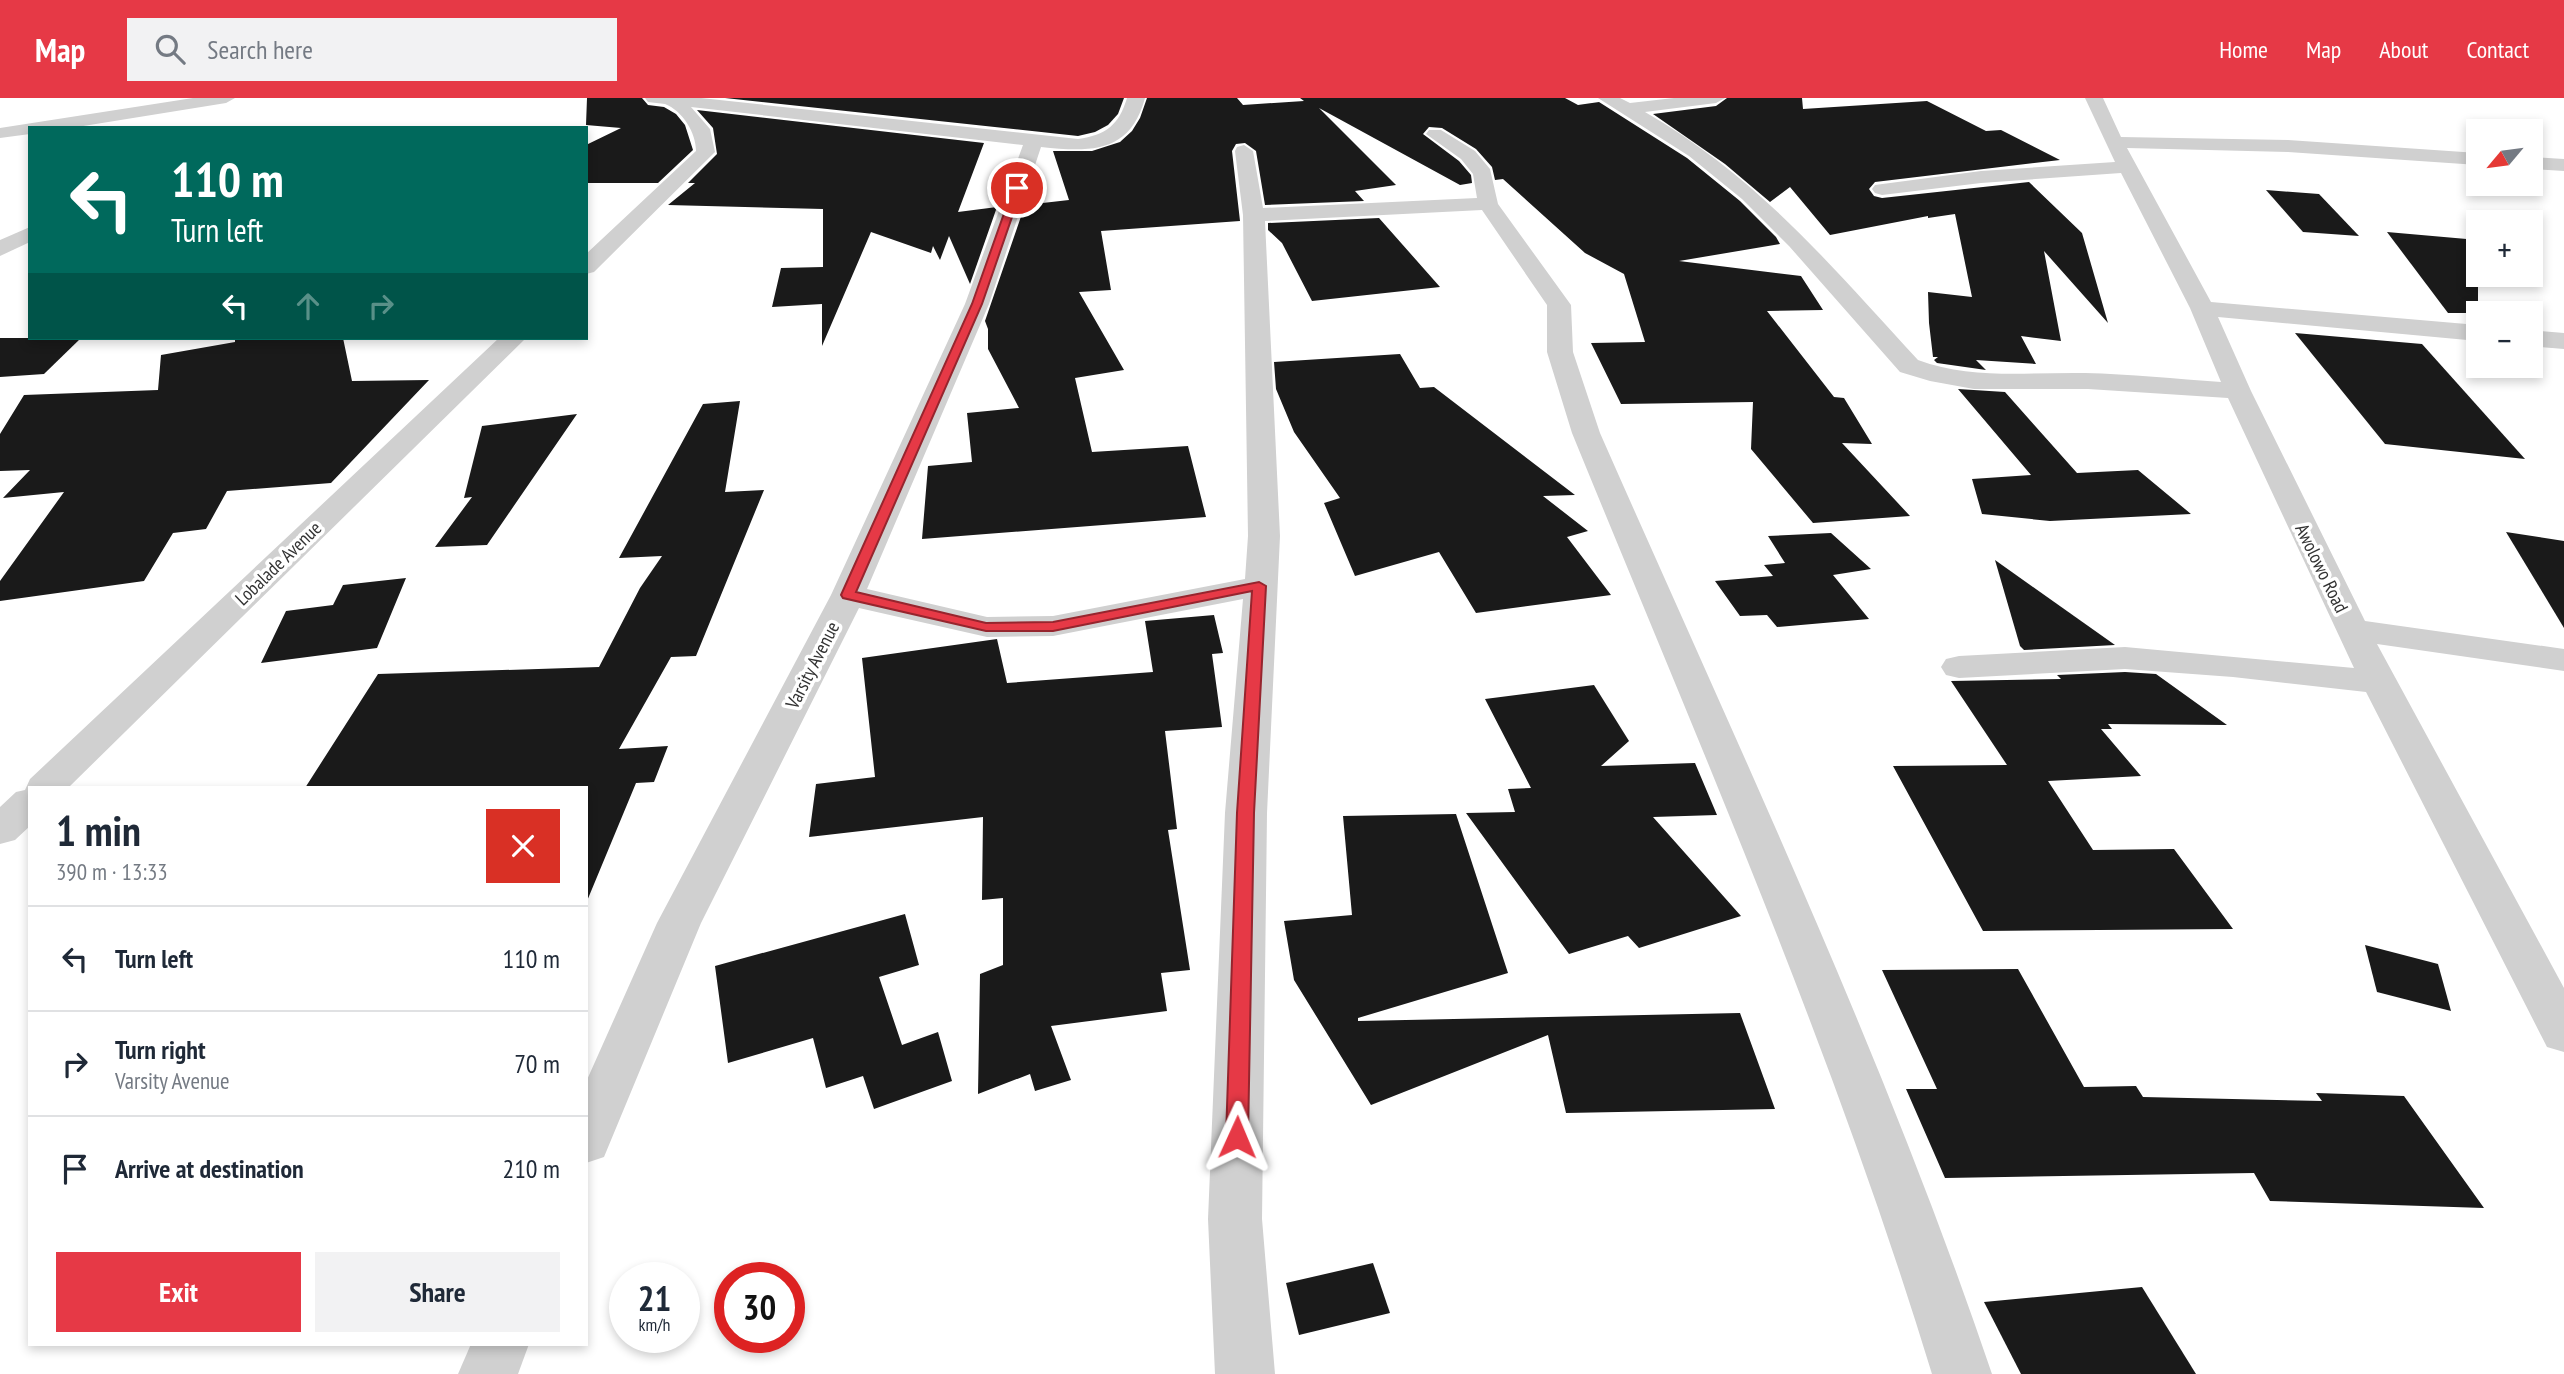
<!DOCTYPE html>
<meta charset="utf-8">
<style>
:root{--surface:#fff;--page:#f2f2f3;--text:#1f2937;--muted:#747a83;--line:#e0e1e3;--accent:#e63946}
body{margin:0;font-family:"PT Sans Narrow",sans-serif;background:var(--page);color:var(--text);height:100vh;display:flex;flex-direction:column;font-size:26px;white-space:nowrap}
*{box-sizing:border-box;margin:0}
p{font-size:23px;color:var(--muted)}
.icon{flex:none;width:38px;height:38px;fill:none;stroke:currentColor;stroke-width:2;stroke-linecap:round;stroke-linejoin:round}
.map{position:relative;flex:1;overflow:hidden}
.drawer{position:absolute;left:28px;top:688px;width:560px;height:560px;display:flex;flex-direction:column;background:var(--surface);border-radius:0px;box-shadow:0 4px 10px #0003}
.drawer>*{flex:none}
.hud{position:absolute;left:28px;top:28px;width:560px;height:214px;border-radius:0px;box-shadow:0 4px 10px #0003;background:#00695c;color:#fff;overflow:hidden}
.needle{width:46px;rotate:241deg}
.controls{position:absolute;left:2466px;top:21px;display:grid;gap:14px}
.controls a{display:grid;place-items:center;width:77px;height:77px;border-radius:0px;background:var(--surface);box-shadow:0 4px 10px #0003;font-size:35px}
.speed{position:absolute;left:609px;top:1164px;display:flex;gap:14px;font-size:35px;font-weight:700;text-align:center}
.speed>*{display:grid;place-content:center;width:91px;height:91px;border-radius:50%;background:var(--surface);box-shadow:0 4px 10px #0003;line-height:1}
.speed small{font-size:18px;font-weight:400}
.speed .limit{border:10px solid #d22;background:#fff;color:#111}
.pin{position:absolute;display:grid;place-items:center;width:60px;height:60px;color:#fff;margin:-30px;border:4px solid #fff;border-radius:50%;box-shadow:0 2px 7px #0007}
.me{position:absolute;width:77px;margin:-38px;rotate:1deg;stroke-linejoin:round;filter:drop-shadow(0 0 5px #0008)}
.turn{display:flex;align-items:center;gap:24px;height:147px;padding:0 28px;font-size:32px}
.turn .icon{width:91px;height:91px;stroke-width:2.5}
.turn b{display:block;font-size:49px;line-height:60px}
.lanes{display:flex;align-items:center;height:66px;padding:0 28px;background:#0003;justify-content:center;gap:35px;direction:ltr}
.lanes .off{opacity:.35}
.round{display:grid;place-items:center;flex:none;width:74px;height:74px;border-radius:0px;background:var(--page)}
.head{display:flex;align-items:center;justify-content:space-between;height:119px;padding:0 28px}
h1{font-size:42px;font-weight:600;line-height:52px}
.primary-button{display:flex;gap:14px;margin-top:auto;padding:14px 28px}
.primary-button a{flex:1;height:80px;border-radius:0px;background:var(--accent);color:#fff;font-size:28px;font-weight:600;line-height:80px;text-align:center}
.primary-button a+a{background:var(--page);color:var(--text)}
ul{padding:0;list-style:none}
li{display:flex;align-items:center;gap:21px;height:105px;padding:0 28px;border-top:2px solid var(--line)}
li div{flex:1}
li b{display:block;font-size:26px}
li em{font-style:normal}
header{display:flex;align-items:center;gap:42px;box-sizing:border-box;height:98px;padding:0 35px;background:var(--accent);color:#fff}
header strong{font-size:33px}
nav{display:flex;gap:38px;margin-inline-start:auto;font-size:24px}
.search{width:490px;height:63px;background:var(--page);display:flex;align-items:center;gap:18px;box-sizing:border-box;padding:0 24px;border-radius:0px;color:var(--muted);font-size:26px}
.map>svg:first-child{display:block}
.building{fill:#1a1a1a}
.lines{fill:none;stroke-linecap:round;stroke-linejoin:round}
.minor{fill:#d0d0d0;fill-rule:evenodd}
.route{fill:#e63946;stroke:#96252e;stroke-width:2}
.labels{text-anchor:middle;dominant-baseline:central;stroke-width:7;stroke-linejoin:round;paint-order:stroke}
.street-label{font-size:19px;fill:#333;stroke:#fff}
</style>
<header>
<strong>Map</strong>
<div class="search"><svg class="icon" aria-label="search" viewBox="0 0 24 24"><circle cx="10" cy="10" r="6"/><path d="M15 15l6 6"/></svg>Search here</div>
<nav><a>Home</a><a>Map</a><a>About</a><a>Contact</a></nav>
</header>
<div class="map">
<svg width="2564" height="1276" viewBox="0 0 2564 1276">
<rect width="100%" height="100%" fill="#fff"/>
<g class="building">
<polygon points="587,0 642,0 648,7 664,9 676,16 685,27 693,52 658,85 586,85 586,47 621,30 586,27"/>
<polygon points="725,0 1124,0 1118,16 1108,27 1095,34 1078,38"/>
<polygon points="1147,0 1237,0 1243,7 1304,3 1300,0 1565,0 1578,7 1599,4 1687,60 1740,103 1776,139 1780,146 1679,163 1801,178 1823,212 1767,213 1834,299 1844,300 1872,346 1842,345 1910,418 1813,425 1751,351 1753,304 1621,306 1591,245 1645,244 1624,176 1585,155 1503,81 1495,82 1492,69 1476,51 1442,30 1429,29 1423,36 1459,63 1471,77 1472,85 1460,87 1319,10 1396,87 1355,93 1364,103 1265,107 1256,53 1245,45 1236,46 1232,53 1240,123 1101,133 1111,192 1079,194 1124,272 1075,280 1092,354 1188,348 1206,419 922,441 928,368 972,364 967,315 1019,310 988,251 988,231 985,223 1025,107 1069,102 1053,53 1092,53 1120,44 1132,33 1140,20"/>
<polygon points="1727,0 1802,0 1803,11 1927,3 1986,33 2001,32 2060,62 1875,84 1869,91 1874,98 1882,100 2029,84 2082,135 2108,225 2044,153 2061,243 2021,238 2036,266 1976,262 1986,272 1937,265 1934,262 1938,259 1933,259 1929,225 1928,194 1972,199 1955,116 1928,120 1928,118 1830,137 1790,89 1770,104 1725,66 1653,16 1716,8"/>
<polygon points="697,12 984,45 958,114 997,109 970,186 949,138 940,162 933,148 931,155 871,134 822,248 822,206 772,209 781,170 823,169 823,111 668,107 695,85 688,85 717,56 713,30"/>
<polygon points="2266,92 2319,96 2359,138 2303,134"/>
<polygon points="1379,120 1440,189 1312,203 1282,145 1268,132 1268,125"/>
<polygon points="2387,134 2478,142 2478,215 2448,215"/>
<polygon points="2295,235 2422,246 2525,361 2385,346"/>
<polygon points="0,240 81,240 44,276 0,279"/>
<polygon points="235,240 343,240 352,283 429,282 331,385 227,393 206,431 173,435 144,483 0,503 0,483 64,394 3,400 30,372 0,373 0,336 24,297 158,292 161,257 235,244"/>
<polygon points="1400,256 1420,290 1434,289 1575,397 1543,398 1588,433 1567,439 1611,497 1476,515 1439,454 1355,478 1324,405 1340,400 1294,334 1276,291 1274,264"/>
<polygon points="1958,291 2005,294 2077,375 2138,372 2191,416 2050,423 1982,416 1972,381 2031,377"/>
<polygon points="740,303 725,394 764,392 696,558 671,559 619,651 668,648 654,684 636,685 587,803 586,690 305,690 378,576 599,569 640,490 662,458 619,460 703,306"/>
<polygon points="577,316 487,447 435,449 472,399 464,400 482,328"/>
<polygon points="2506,434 2564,443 2564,530"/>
<polygon points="1831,435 1871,471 1833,477 1869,521 1777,529 1767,517 1740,518 1715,483 1773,478 1764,467 1785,465 1768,438"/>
<polygon points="1995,462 2115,547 2024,552 2020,548"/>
<polygon points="406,480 377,550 261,565 286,513 333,507 343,487"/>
<polygon points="1214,517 1223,555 1212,556 1222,629 1165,633 1177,731 1168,732 1190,872 1161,875 1167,913 1051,928 1071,982 1035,993 1030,976 978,996 980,876 1003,867 1003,800 982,802 983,719 809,739 816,686 875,679 862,560 997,541 1007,585 1153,574 1145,523"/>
<polygon points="2125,574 2156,576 2227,627 2108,626 2112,631 2101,631 2141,678 2048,683 2093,752 2174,751 2233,831 1983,833 1893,668 2007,667 1951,583 2061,581 2057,577"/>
<polygon points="1594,587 1629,643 1601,668 1695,665 1717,717 1653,719 1741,818 1639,850 1628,838 1569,856 1466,715 1515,714 1508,691 1531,690 1485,601"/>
<polygon points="1456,716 1508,875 1358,920 1358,923 1740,915 1775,1011 1566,1015 1548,937 1371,1007 1294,882 1284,823 1352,817 1343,718"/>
<polygon points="905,816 919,867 879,879 902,947 938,934 952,983 874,1011 863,978 826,990 813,940 728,965 715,868"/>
<polygon points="2365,847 2438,866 2451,913 2377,894"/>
<polygon points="2018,871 2084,989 2136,988 2143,999 2322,1003 2316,995 2404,998 2484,1110 2270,1103 2254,1075 1945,1080 1906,991 1937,991 1882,872"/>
<polygon points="1373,1165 1390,1215 1299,1237 1286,1185"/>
<polygon points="2142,1189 2196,1276 2021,1276 1984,1204"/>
</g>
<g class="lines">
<g class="minor">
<polygon points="193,0 235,0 226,5 71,30 30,30 30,36 0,40 0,30"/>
<path d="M 645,0 L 701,0 L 1078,41 C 1106,37 1119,27 1127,0 L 1145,0 C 1130,56 1090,54 1041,49 L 989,206 L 867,491 L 987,519 L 1053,518 L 1245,481 L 1248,438 L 1243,117 L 1235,53 L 1237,49 L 1244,47 L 1253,53 L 1263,110 L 1477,100 L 1473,76 L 1461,61 L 1426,36 L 1429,32 L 1441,32 L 1475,53 L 1490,71 L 1498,106 L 1571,207 L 1573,254 L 1600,335 C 1737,646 1883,954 1992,1276 L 1932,1276 C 1834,954 1699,646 1572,335 L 1547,254 L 1547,207 L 1482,112 L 1265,123 L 1280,438 L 1267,715 L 1262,1121 L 1275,1276 L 1215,1276 L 1208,1121 L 1225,715 L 1243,501 L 1053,538 L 987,539 L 859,510 L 701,825 L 604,1059 L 586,1065 L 586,984 L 657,825 L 831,497 L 965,206 L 1023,47 L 691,9 L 710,31 L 715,54 L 594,174 L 586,176 L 586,156 L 696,53 C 696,35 683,13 665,6 C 660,5 653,5 648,4 Z"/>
<path d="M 1598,0 L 1620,0 L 1630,5 L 1674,0 L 1725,0 L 1716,5 L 1645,14 C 1760,81 1830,167 1918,262 C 1972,282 2029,274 2085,275 C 2130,276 2176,281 2221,284 L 2190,210 L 2121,75 L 1981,85 L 1882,97 L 1875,95 L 1872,91 L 1875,87 L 1981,73 L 2115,64 L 2085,0 L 2103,0 L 2121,39 L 2288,42 L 2478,55 L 2478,67 L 2288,54 L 2127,50 L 2211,204 L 2478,227 L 2478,243 L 2218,219 L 2251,293 L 2365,523 L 2564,551 L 2564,573 L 2377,546 L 2564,890 L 2564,954 L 2547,949 L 2366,594 L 2233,579 L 2125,571 L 1959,580 L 1946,577 L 1941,569 L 1946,561 L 1959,558 L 2125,549 L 2354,570 L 2228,300 L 2088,291 L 1974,291 L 1930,283 L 1900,274 L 1789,148 L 1742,101 L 1689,58 Z"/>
<polygon points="2530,59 2564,61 2564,73 2530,71"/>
<polygon points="30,129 30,144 0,158 0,142"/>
<polygon points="2530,232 2564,235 2564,251 2530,248"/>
<polygon points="499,240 526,240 68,690 30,690 30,728 15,742 0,746 0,709 16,694 25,692 30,681"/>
<polygon points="471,1246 529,1246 518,1276 458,1276"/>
</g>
</g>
<polygon class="route" points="1017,87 1022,90 982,206 856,494 986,525 1053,524 1259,484 1266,488 1254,715 1248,1039 1244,1046 1237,1048 1229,1046 1226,1039 1237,715 1252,493 1053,533 986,533 843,500 841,497 972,206 1013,90"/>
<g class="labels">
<g class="street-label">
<text transform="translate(278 465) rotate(-44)">Lobalade Avenue</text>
<text transform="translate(2322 470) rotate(64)">Awolowo Road</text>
<text transform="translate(812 567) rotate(-63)">Varsity Avenue</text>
</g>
</g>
</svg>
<div class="controls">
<a><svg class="needle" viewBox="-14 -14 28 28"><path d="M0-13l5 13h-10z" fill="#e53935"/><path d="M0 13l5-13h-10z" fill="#747a83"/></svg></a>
<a>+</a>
<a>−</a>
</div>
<div class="speed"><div>21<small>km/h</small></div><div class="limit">30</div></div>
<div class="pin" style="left:1017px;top:90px;background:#d93025"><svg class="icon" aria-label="arrive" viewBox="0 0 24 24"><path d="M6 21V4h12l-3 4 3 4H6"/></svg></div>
<svg class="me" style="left:1237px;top:1039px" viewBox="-20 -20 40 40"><path d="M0-17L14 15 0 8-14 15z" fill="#e63946" stroke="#fff" stroke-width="4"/></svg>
<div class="hud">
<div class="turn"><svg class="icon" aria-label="left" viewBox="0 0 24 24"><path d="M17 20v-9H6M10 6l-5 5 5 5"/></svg><div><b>110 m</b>Turn left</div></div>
<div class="lanes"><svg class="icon" aria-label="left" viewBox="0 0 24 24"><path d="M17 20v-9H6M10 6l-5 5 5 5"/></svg><svg class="icon off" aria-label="ahead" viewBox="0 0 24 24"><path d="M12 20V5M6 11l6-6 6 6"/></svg><svg class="icon off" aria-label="right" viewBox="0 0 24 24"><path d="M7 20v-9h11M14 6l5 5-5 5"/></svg></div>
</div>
<section class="drawer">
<div class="head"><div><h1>1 min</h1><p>390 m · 13:33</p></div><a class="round" style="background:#d93025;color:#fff"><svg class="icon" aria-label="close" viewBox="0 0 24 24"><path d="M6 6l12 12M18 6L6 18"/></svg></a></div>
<ul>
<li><svg class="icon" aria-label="left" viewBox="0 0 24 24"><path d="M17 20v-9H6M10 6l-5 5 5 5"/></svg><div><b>Turn left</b></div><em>110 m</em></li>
<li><svg class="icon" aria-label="right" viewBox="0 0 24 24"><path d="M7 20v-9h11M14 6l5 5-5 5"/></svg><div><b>Turn right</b><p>Varsity Avenue</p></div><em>70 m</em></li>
<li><svg class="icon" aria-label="arrive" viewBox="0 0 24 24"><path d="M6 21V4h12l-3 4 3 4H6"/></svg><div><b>Arrive at destination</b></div><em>210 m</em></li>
</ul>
<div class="primary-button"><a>Exit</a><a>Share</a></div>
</section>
</div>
